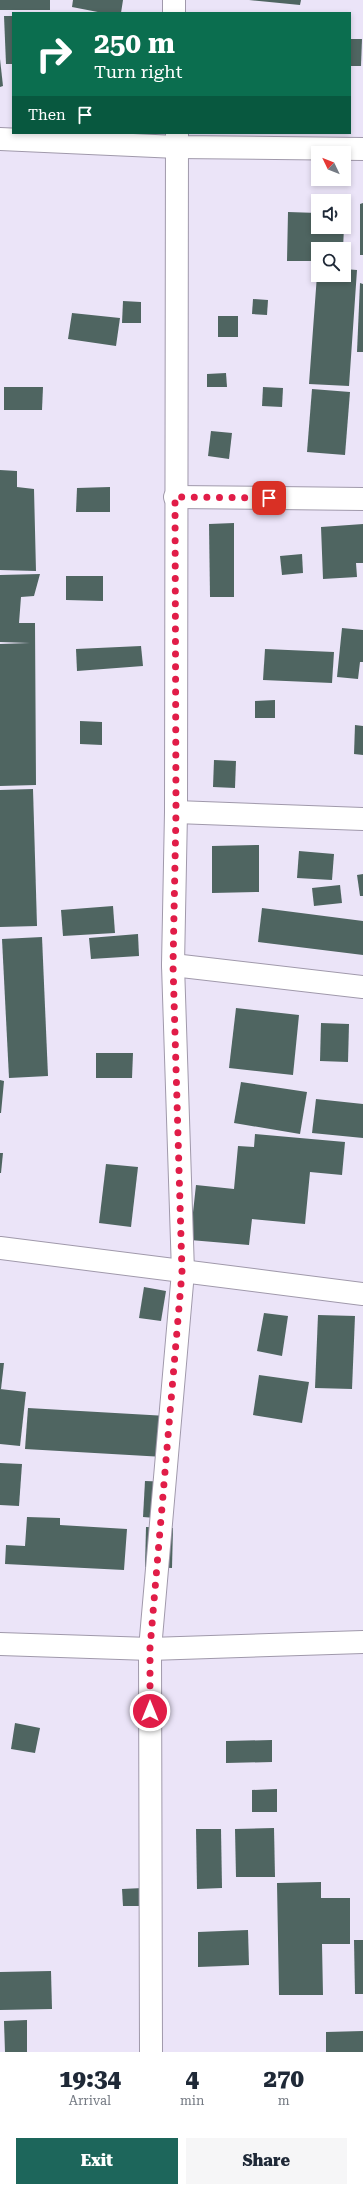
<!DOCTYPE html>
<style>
:root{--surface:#fff;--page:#f6f6f7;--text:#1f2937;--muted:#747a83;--accent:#1d665b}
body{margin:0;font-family:"Roboto Serif",serif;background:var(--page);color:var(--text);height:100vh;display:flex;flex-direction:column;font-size:15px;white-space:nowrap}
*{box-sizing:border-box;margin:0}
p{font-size:13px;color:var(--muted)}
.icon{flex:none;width:22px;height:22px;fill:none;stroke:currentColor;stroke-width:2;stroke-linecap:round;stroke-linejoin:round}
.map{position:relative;height:2052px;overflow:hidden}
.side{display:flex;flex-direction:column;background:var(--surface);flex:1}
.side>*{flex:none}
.hud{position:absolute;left:12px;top:12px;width:339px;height:122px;border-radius:0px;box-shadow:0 2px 6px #0003;background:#0b6e4f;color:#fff;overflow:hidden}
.needle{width:26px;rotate:313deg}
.controls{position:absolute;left:311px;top:146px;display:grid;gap:8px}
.controls a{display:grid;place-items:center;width:40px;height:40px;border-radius:0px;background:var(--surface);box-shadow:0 2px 6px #0003;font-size:20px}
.pin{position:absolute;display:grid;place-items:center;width:34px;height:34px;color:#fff;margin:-17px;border-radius:8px;box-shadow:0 2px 6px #0006}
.me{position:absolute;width:44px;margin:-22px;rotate:0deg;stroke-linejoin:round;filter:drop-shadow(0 0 3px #0008)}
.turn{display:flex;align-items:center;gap:14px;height:84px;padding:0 16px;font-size:18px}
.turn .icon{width:52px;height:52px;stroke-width:2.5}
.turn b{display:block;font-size:28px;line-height:34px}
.then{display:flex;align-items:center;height:38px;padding:0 16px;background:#0003;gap:8px;font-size:15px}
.eta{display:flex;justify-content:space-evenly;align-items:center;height:68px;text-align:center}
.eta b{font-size:24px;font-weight:800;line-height:28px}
.cta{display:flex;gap:8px;margin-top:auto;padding:8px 16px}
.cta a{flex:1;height:46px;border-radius:0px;background:var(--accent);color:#fff;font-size:16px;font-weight:800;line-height:46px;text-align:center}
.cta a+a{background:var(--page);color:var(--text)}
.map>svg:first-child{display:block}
.building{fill:#4f6561}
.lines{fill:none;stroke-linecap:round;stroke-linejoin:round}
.minor-casing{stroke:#a099ab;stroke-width:24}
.minor{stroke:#fff;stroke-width:22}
.route{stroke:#e11d48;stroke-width:7;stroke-dasharray:0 12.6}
</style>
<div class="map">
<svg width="363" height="2052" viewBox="0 0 363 2052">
<rect width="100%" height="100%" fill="#ebe4f8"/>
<g class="building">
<rect x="0" y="0" width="50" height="10"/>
<polygon points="73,0 123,0 121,13 103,13 72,7"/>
<polygon points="249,0 301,0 300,5"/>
<polygon points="4,16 13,16 13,64 6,64"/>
<polygon points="350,39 362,39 361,66 350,66"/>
<polygon points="0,59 3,86 0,87"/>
<polygon points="363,203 363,255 360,255 360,204"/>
<polygon points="288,212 318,213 318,227 344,227 343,249 318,249 318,261 287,261"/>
<polygon points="344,269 357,270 349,386 309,384 317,275 344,275"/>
<polygon points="360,283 363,284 363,352 357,352"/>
<polygon points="253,299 268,300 267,315 252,314"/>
<polygon points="123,301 141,302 141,323 122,323"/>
<polygon points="72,313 120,318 116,346 68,339"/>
<rect x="218" y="316" width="20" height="21"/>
<polygon points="226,373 227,387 207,387 207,374"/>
<polygon points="4,387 43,387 42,410 4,410"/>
<polygon points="263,387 283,388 282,407 262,406"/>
<polygon points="312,389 350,392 345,455 307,452"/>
<polygon points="211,431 232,433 229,459 208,456"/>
<polygon points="0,470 17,471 17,487 34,489 36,571 0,570"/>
<polygon points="110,487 110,512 76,512 77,488"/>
<polygon points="234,523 234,597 210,597 209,524"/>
<polygon points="363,524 363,563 356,563 357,577 323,579 321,527"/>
<polygon points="302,554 303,573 282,575 280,556"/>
<polygon points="40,574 34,596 21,597 19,623 35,623 36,785 0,786 0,644 30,643 0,642 0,575"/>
<polygon points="66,576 103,576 103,601 66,600"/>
<polygon points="342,628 363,630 363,662 360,662 358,679 337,677"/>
<polygon points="141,646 143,666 77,671 76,649"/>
<polygon points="265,649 334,652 332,683 263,680"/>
<polygon points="275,700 275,718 255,718 255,701"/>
<polygon points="80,721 102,722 102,745 80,744"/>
<polygon points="355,725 363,726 363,755 354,754"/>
<polygon points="214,760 236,761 235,788 213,787"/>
<polygon points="33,789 37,926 0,927 0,790"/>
<polygon points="259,845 259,892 212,893 212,846"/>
<polygon points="299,851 334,854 332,880 297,878"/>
<polygon points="363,874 363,896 360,896 357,875"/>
<polygon points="340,885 342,903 314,906 312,888"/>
<polygon points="113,906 115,933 63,936 61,910"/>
<polygon points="262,908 363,921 363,955 258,942"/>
<polygon points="138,934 139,956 91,959 89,938"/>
<polygon points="42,937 48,1076 9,1078 2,939"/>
<polygon points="236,1008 299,1015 293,1075 229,1068"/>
<polygon points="321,1023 349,1024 348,1062 320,1061"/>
<polygon points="96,1053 133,1053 132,1078 96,1078"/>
<polygon points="0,1080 4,1081 1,1113 0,1113"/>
<polygon points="241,1082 307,1092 300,1134 234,1123"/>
<polygon points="316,1099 363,1104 363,1138 312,1133"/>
<polygon points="255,1134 345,1142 342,1175 310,1172 305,1224 252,1219 249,1245 190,1240 196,1185 234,1189 238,1146 254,1147"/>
<polygon points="0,1153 3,1153 1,1173 0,1173"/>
<polygon points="106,1164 138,1167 131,1227 99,1223"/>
<polygon points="144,1287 166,1291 161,1321 139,1318"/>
<polygon points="264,1313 288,1316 282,1356 257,1351"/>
<polygon points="318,1315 355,1316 352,1389 315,1388"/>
<polygon points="0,1363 4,1363 1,1389 0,1389"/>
<polygon points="259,1375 309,1382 302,1423 253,1415"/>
<polygon points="0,1389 26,1392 20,1446 0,1444"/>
<polygon points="28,1408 167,1416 164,1457 25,1449"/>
<polygon points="0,1463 22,1464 19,1506 0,1505"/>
<polygon points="145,1481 172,1482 168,1519 143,1517"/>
<polygon points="27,1517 60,1518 60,1525 127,1529 124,1570 5,1564 6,1545 25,1546"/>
<polygon points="146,1527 173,1528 172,1568 145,1567"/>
<polygon points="15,1723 40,1728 35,1753 11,1749"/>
<polygon points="272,1740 272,1762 226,1763 226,1741"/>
<polygon points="277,1789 277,1812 252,1812 252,1790"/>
<polygon points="274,1828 275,1877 236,1877 235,1829"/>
<polygon points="196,1829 221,1829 222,1888 197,1889"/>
<polygon points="321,1882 321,1898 350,1898 350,1944 322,1944 323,1995 279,1995 277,1883"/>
<polygon points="143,1888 143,1906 123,1906 122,1889"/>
<polygon points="248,1930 249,1965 198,1967 198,1932"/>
<polygon points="354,1940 363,1940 363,1994 355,1994"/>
<polygon points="51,1971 52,2009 0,2010 0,1972"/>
<polygon points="27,2020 27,2052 5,2052 4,2021"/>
<polygon points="363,2031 363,2052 326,2052 326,2032"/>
</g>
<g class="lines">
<defs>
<g id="minor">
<polyline points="174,0 174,13"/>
<polyline points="0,139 177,147 363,149"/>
<polyline points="175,497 363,499"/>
<polyline points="176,812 363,819"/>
<polyline points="173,965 363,987"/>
<polyline points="0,1248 363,1294"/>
<polyline points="0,1644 150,1649 363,1642"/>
<polyline points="151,2052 150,1649 183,1272 173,965 176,812 177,133"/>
</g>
</defs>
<use href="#minor" class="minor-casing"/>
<use href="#minor" class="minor"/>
</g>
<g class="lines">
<polyline class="route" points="150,1711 150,1648 182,1272 173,965 176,812 175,497 269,498"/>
</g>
</svg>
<div class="controls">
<a><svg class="needle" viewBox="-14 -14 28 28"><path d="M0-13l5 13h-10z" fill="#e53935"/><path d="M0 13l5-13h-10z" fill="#747a83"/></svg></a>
<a><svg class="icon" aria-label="sound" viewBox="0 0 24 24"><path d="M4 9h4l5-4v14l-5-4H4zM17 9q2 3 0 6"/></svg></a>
<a><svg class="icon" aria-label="search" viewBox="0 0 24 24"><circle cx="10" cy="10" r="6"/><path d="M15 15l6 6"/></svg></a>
</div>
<div class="pin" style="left:269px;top:498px;background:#d93025"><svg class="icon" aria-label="arrive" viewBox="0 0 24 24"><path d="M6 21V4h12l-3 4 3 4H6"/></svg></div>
<svg class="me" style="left:150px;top:1711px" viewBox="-20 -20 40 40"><circle r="17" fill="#e11d48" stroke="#fff" stroke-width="3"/><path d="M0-11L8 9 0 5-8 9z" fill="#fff"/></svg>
<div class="hud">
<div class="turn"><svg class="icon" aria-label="right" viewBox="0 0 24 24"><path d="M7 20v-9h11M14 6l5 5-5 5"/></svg><div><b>250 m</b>Turn right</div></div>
<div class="then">Then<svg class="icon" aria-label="arrive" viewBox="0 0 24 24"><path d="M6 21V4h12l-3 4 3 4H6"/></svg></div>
</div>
</div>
<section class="side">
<div class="eta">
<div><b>19:34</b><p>Arrival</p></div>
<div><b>4</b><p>min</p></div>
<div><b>270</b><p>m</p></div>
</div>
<div class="cta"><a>Exit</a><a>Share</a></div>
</section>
